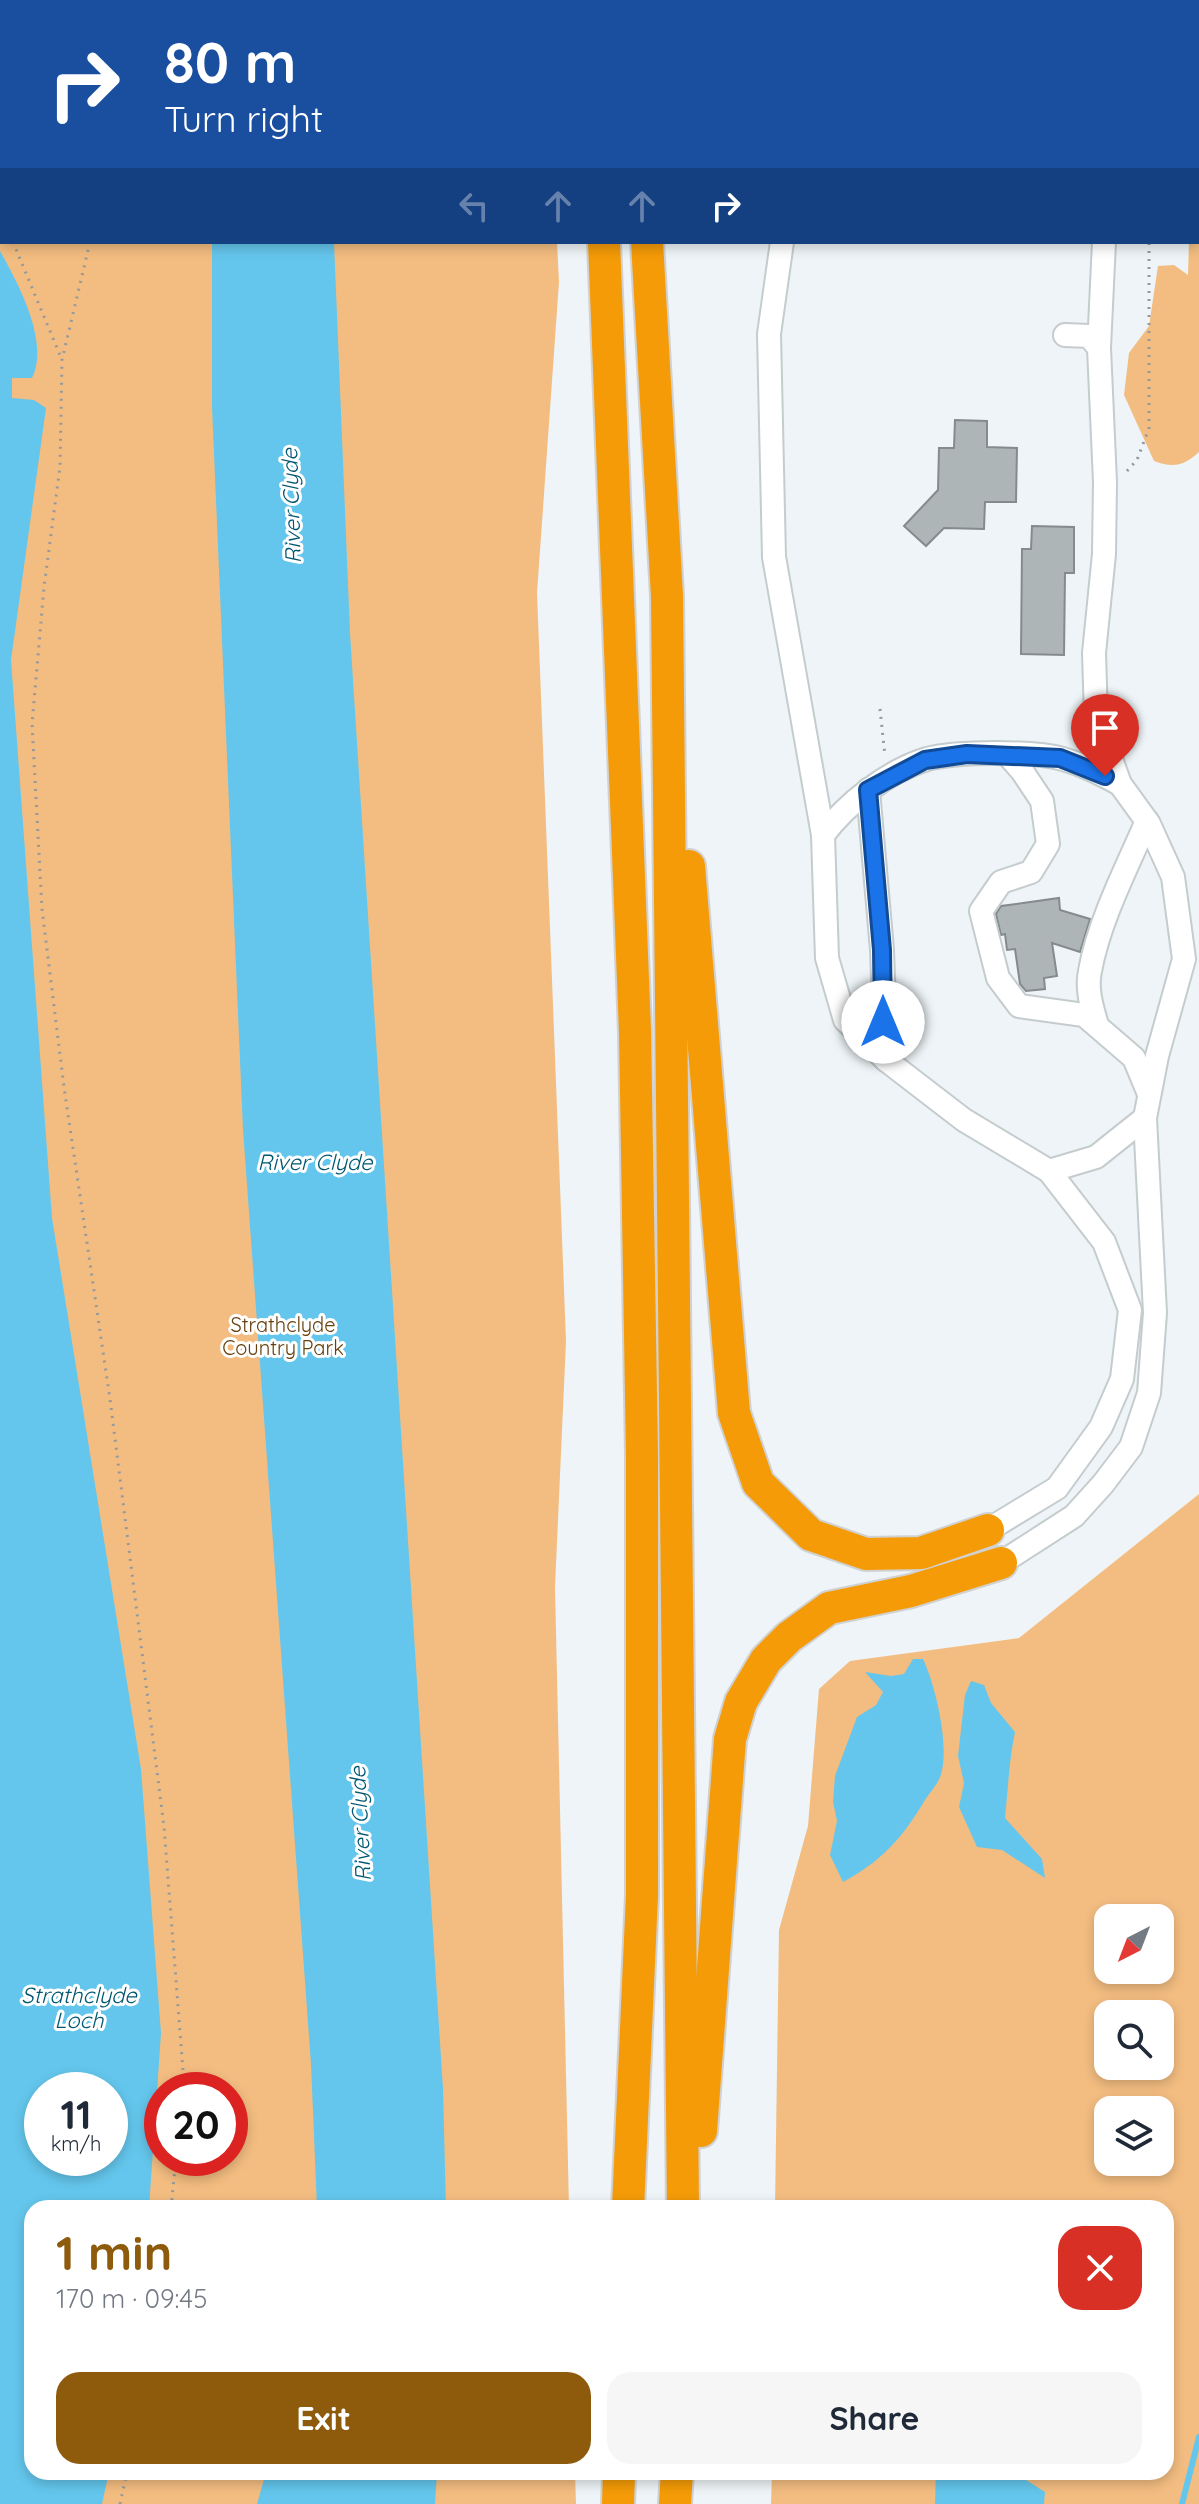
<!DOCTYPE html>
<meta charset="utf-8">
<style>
:root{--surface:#fff;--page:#f6f6f7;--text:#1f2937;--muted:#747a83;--accent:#8e5a0b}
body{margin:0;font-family:Quicksand,sans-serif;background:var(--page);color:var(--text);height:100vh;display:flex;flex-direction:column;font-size:30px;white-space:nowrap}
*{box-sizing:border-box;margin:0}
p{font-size:26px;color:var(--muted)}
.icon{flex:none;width:44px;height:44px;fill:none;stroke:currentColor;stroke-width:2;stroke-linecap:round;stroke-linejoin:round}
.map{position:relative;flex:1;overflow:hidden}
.sheet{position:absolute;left:24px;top:2200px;width:1150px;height:280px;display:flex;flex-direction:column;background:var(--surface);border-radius:24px;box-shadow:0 4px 12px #0003}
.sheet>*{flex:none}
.banner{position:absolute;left:0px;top:0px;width:1200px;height:244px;box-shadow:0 4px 12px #0003;background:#1a4fa0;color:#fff;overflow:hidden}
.needle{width:52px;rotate:222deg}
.controls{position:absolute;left:1094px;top:1904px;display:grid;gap:16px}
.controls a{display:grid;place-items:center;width:80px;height:80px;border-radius:16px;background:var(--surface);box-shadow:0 4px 12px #0003;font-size:40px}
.speed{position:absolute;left:24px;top:2072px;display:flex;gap:16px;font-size:40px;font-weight:700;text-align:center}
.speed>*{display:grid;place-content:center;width:104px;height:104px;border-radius:50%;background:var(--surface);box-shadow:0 4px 12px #0003;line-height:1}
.speed small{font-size:20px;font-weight:400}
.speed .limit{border:12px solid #d22;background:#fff;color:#111}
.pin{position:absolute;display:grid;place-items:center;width:68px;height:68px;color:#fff;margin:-82px -34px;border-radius:50% 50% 50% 0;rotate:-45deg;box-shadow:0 0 8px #0007}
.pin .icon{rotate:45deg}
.me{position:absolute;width:88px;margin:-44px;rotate:0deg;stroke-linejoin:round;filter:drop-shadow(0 0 6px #0008)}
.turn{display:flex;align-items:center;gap:28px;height:168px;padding:0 32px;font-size:36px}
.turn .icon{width:104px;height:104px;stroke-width:2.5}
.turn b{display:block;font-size:56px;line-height:68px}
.lanes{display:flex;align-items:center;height:76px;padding:0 32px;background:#0003;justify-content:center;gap:40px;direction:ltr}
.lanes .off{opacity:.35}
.round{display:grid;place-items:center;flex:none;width:84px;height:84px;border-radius:24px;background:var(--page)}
.summary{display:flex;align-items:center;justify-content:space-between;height:136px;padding:0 32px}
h1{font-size:48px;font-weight:700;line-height:60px;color:var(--accent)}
.primary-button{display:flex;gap:16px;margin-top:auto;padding:16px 32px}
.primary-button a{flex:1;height:92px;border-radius:24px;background:var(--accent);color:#fff;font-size:32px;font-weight:700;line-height:92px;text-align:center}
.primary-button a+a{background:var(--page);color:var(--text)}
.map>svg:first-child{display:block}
.green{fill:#f3bd81;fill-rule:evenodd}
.water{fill:#64c6ec;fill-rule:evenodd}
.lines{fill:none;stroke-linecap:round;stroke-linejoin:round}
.stream{stroke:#64c6ec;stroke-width:6}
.building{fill:#aeb5b7;stroke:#848a8d;stroke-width:2}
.minor-casing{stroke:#c5ccce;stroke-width:26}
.highway-casing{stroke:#d1d1d2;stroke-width:36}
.path{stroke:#95999b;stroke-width:3;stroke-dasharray:2 6;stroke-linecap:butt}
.minor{stroke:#fff;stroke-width:22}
.highway{stroke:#f49b07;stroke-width:32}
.route-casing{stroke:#114b97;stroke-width:20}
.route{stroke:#1a73e8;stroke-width:14}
.labels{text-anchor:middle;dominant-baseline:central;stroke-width:6;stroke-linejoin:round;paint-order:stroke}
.park-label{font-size:20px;fill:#65400c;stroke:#fff}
.water-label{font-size:22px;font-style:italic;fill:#005771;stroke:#fff}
</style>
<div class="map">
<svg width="1199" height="2504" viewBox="0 0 1199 2504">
<rect width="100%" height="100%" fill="#eef4f7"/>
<g class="green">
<path d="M 0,0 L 551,0 L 2,2 L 2,242 L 557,242 L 559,282 L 537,593 L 566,1341 L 555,1587 L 569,2208 L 32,2208 L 32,2472 L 575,2472 L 576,2504 L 0,2504 ZM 42,2090 L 110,2090 L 110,2158 L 42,2158 ZM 162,2090 L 230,2090 L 230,2158 L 162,2158 Z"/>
<path d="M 1168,0 L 1199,0 L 1199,452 C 1184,466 1173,468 1154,461 L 1124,395 L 1129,353 L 1149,326 L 1158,266 L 1174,265 L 1188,275 L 1189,242 L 1198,242 L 1198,2 Z"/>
<path d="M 1199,1494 L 1199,2504 L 771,2504 L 772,2472 L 1166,2472 L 1166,2208 L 775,2208 L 779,1930 L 808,1826 L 819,1689 L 850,1661 L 1019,1638 ZM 1108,1918 L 1160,1918 L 1160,1970 L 1108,1970 ZM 1108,2014 L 1160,2014 L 1160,2066 L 1108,2066 ZM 1108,2110 L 1160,2110 L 1160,2162 L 1108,2162 Z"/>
</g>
<g class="water">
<polygon points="212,242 334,242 350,633 443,2089 446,2208 317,2208 311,2064 243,1130 212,407"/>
<path d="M 0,251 C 18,283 50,342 32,378 L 12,378 L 12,398 L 34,400 L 46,408 L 11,660 L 52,1218 L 141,1769 L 161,2033 L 149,2208 L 32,2208 L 32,2472 L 109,2472 L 102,2504 L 0,2504 ZM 110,2090 L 110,2158 L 42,2158 L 42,2090 Z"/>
<path d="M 913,1659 L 923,1659 C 935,1684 950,1746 941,1774 C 939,1783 930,1792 925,1800 C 903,1837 882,1861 843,1882 L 830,1855 L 837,1821 L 833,1802 L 835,1776 L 857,1717 L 876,1705 L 883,1692 L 865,1672 L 891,1676 L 904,1674 Z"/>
<path d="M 971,1681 L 984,1685 L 991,1703 L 1015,1732 C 1009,1761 1008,1789 1005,1818 L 1042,1859 L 1045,1878 L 1002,1850 L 977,1847 L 959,1807 L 964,1783 L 958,1756 L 965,1695 Z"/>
<polygon points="266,2472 437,2472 435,2504 257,2504"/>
<polygon points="936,2472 1020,2472 1023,2478 1045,2492 1044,2504 935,2504"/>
</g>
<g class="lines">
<polyline class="stream" points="1182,2504 1199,2437"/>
</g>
<g class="building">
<polygon points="955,420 987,421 987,447 1017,448 1016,502 985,502 984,529 944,528 926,546 904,526 938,490 939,448 954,448"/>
<polygon points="1032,526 1074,527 1074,573 1065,573 1064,655 1021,654 1022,549 1031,549"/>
<polygon points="1059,898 1060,910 1090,919 1080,952 1052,943 1057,976 1044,978 1045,989 1026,991 1020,984 1015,949 1007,950 1005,934 1001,935 996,914 1001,906"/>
</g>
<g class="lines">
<defs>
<g id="minor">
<polyline points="121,2 121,0"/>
<polyline points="958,2 961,0"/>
<polyline points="782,242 769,334 774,557 823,835 827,958 845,1020 886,1060 964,1120 1049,1171 1104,1242 1130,1310 1122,1379 1101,1427 1057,1488 988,1530"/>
<polyline points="1065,335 1089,336 1099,348"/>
<polyline points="1008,755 1022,771 1042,801 1048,844 1031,872 1001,882 981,911 998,978 1019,1006 1084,1015 1134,1058 1149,1094"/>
<polyline points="868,790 882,950 886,1060"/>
<path d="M 823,835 C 847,803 888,771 927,759 C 958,751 1033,751 1063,759 C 1084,765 1101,774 1120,784"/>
<path d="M 1097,1025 C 1092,1008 1086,989 1090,971 C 1099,921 1127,867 1147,821"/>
<polyline points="1049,1171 1096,1157 1145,1118"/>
<polyline points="1001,1563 1074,1516 1103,1484 1131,1447 1149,1393 1155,1313 1145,1118 1157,1056 1184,959 1173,877 1149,824 1120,784 1096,717 1094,653 1104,554 1105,482 1099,348 1104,242"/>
</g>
<g id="highway">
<polyline points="589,0 589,2"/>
<polyline points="633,0 633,2"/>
<polyline points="604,242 635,1031 642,1456 642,1895 628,2208"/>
<polyline points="647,242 667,596 683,2208"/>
<polyline points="689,866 734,1413 758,1483 811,1535 866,1554 921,1553 988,1530"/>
<polyline points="701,2131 730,1739 741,1702 766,1660 789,1637 829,1608 911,1591 1001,1563"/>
<polyline points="618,2504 619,2472"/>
<polyline points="675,2504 677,2472"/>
</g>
</defs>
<use href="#minor" class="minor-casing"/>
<use href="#highway" class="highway-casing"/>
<g class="path">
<polyline points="1122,0 1123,2"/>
<polyline points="0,197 2,195"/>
<polyline points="0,216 2,220"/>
<polyline points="13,242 62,360"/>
<polyline points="90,242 62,360 60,467 44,587 32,724 42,909 64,1087 110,1399 164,1827 183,2070 182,2090"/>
<polyline points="1127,471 1137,460 1149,428 1149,242"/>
<polyline points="880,709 885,756"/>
<polyline points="171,2208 176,2158"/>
<polyline points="120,2504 127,2472"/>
</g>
<use href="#minor" class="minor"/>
<use href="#highway" class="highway"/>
</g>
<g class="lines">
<defs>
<polyline id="route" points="883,1022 882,950 868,790 925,760 967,754 1060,758 1105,776"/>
</defs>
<use href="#route" class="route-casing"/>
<use href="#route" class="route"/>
</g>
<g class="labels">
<g class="park-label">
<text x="283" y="1324">Strathclyde<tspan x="283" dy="23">Country Park</tspan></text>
</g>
<g class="water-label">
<text transform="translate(291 506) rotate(-92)">River Clyde</text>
<text x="315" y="1162">River Clyde</text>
<text transform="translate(360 1824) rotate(-93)">River Clyde</text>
<text x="79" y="1995">Strathclyde<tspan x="79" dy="25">Loch</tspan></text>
</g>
</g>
</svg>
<div class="controls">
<a><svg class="needle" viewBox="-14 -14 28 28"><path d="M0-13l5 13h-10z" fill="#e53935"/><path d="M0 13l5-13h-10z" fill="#747a83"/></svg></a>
<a><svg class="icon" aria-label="search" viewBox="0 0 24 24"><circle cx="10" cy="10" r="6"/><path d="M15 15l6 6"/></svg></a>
<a><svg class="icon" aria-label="layers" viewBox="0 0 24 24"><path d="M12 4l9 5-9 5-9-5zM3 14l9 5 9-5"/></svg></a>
</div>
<div class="speed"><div>11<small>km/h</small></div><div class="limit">20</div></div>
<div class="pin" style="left:1105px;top:776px;background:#d93025"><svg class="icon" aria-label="arrive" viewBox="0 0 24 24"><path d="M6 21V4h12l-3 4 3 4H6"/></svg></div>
<svg class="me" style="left:883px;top:1022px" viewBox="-20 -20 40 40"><circle r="19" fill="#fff"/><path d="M0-13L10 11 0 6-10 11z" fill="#1a73e8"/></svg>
<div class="banner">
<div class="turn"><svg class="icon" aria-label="right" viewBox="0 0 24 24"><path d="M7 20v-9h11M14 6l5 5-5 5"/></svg><div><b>80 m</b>Turn right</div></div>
<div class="lanes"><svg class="icon off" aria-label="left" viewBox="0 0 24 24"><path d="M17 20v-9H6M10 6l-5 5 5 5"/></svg><svg class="icon off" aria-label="ahead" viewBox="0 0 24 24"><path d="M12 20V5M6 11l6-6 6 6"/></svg><svg class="icon off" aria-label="ahead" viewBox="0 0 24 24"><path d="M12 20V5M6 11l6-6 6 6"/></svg><svg class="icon" aria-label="right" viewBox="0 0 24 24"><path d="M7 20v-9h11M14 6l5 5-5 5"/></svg></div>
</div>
<section class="sheet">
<div class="summary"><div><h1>1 min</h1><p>170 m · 09:45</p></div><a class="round" style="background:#d93025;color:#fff"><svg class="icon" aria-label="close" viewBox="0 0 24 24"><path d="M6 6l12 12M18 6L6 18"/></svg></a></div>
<div class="primary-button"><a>Exit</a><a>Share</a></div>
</section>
</div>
